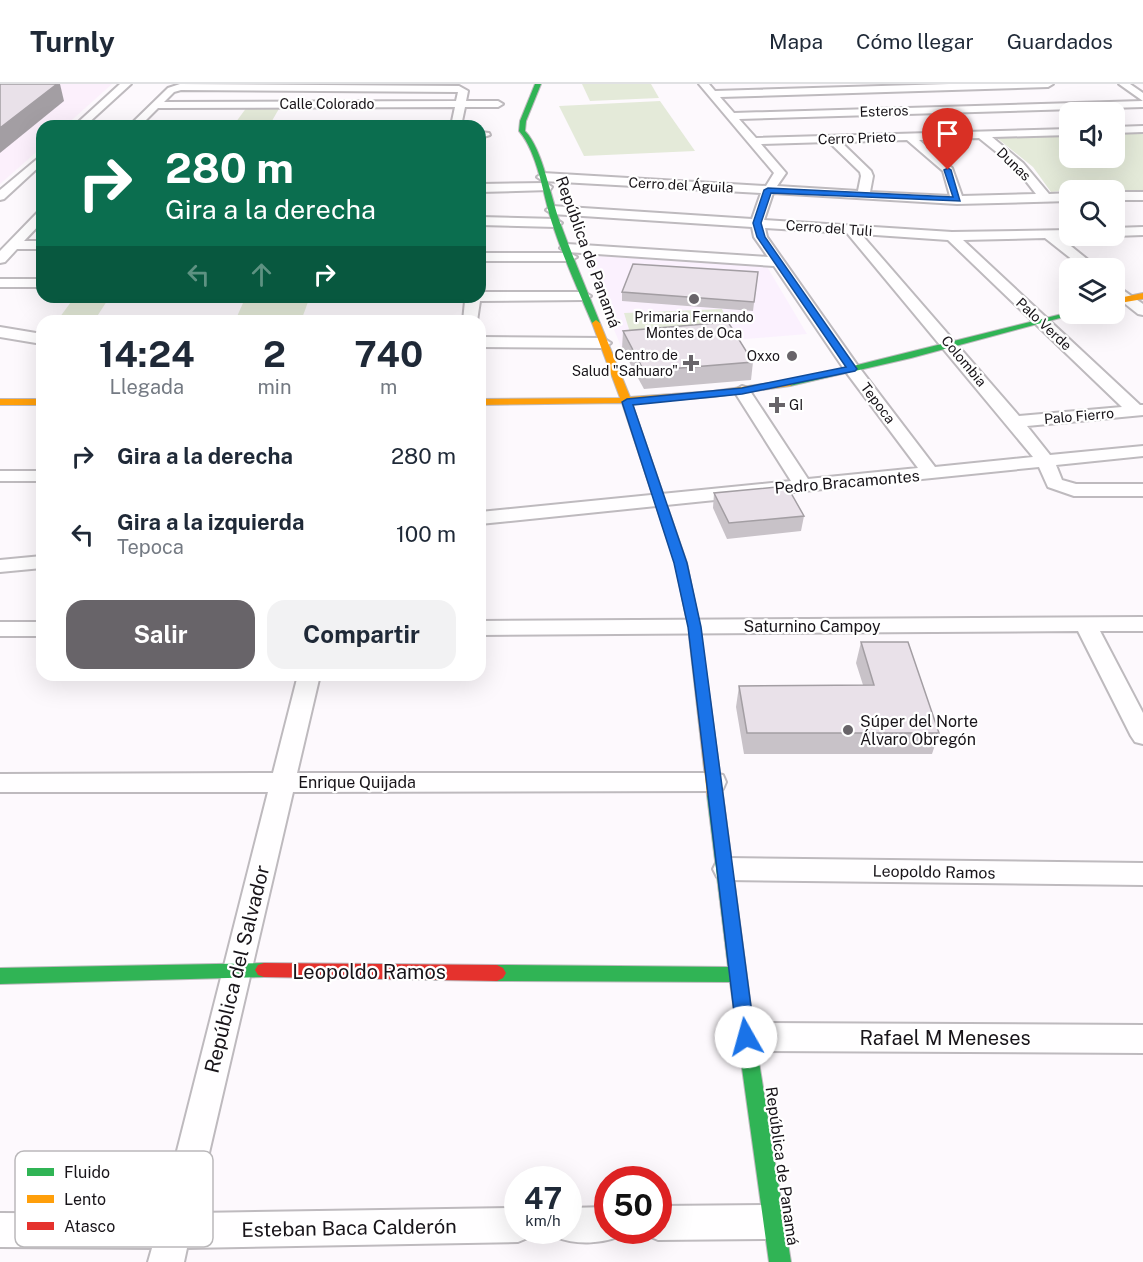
<!DOCTYPE html>
<html lang="es">
<meta charset="utf-8">
<style>
:root{--surface:#fff;--page:#f2f2f3;--text:#1f2937;--muted:#747a83;--line:#e0e1e3;--accent:#686469}
body{margin:0;font-family:"Public Sans",sans-serif;background:var(--page);color:var(--text);height:100vh;display:flex;flex-direction:column;font-size:22px;white-space:nowrap}
*{box-sizing:border-box;margin:0}
p{font-size:20px;color:var(--muted)}
.icon{flex:none;width:33px;height:33px;fill:none;stroke:currentColor;stroke-width:2;stroke-linecap:round;stroke-linejoin:round}
.map{position:relative;flex:1;overflow:hidden}
.drawer{position:absolute;left:36px;top:231px;width:450px;height:366px;display:flex;flex-direction:column;background:var(--surface);border-radius:18px;box-shadow:0 6px 24px #0002}
.drawer>*{flex:none}
.banner{position:absolute;left:36px;top:36px;width:450px;height:183px;border-radius:18px;box-shadow:0 6px 24px #0002;background:#0b6e4f;color:#fff;overflow:hidden}
.tools{position:absolute;left:1059px;top:18px;display:grid;gap:12px}
.tools a{display:grid;place-items:center;width:66px;height:66px;border-radius:12px;background:var(--surface);box-shadow:0 6px 24px #0002;font-size:30px}
.speed{position:absolute;left:504px;top:1082px;display:flex;gap:12px;font-size:30px;font-weight:700;text-align:center}
.speed>*{display:grid;place-content:center;width:78px;height:78px;border-radius:50%;background:var(--surface);box-shadow:0 6px 24px #0002;line-height:1}
.speed small{font-size:15px;font-weight:400}
.speed .limit{border:9px solid #d22;background:#fff;color:#111}
.pin{position:absolute;display:grid;place-items:center;width:51px;height:51px;color:#fff;margin:-62px -26px;border-radius:50% 50% 50% 0;rotate:-45deg;box-shadow:0 0 6px #0007}
.pin .icon{rotate:45deg}
.me{position:absolute;width:66px;margin:-33px;rotate:353deg;stroke-linejoin:round;filter:drop-shadow(0 0 4px #0008)}
.turn{display:flex;align-items:center;gap:21px;height:126px;padding:0 30px;font-size:27px}
.turn .icon{width:78px;height:78px;stroke-width:2.5}
.turn b{display:block;font-size:42px;line-height:51px}
.lanes{display:flex;align-items:center;height:57px;padding:0 30px;background:#0003;justify-content:center;gap:30px;direction:ltr}
.lanes .off{opacity:.35}
.eta{display:flex;justify-content:space-evenly;align-items:center;height:102px;text-align:center}
.eta b{font-size:36px;font-weight:700;line-height:42px}
.button{display:flex;gap:12px;margin-top:auto;padding:12px 30px}
.button a{flex:1;height:69px;border-radius:18px;background:var(--accent);color:#fff;font-size:24px;font-weight:700;line-height:69px;text-align:center}
.button a+a{background:var(--page);color:var(--text)}
ul{padding:0;list-style:none}
li{display:flex;align-items:center;gap:18px;height:78px;padding:0 30px}
li div{flex:1}
li b{display:block;font-size:22px}
li em{font-style:normal}
header{display:flex;align-items:center;gap:36px;box-sizing:border-box;height:84px;padding:0 30px;background:var(--surface);border-bottom:2px solid var(--line)}
header strong{font-size:28px}
nav{display:flex;gap:33px;margin-inline-start:auto;font-size:21px}
.map>svg:first-child{display:block}
.built{fill:#fcf0fc}
.education{fill:#fbf1fe}
.green{fill:#e4ead9}
.lines{fill:none;stroke-linecap:round;stroke-linejoin:round}
.street-casing{stroke:#bebabe;stroke-width:4}
.fast-casing{stroke:#bebabe;stroke-width:2}
.slow-casing{stroke:#bebabe;stroke-width:2}
.jam-casing{stroke:#bebabe;stroke-width:2}
.street{fill:#fffeff;fill-rule:evenodd}
.fast{fill:#30b455;fill-rule:evenodd}
.slow{fill:#ff9f0a;fill-rule:evenodd}
.jam{fill:#e5322d;fill-rule:evenodd}
.wall{fill:#c8c2c8}
.shaded-wall{fill:#a39ea3}
.building{fill:#e9e1e9;stroke:#a39ea3;stroke-width:1.5}
.route{fill:#1a73e8;stroke:#114b97;stroke-width:1.5}
.poi-dot{fill:#686469;stroke:#fff;stroke-width:2}
.labels{text-anchor:middle;dominant-baseline:central;stroke-width:4.5;stroke-linejoin:round;paint-order:stroke}
.far-street-label{font-size:14px;fill:#181419;stroke:#fff}
.far-poi-label{font-size:14px;fill:#181419;stroke:#fff;text-anchor:end}
.street-label{font-size:16px;fill:#181419;stroke:#fff}
.poi-label{font-size:16px;fill:#181419;stroke:#fff;text-anchor:start}
.near-street-label{font-size:20px;fill:#181419;stroke:#fff}
.key{fill:#fff;stroke:#bab8ba;stroke-width:1.5}
.key-label{font-size:16px;fill:#181419}
</style>
<header>
<strong>Turnly</strong>
<nav><a>Mapa</a><a>Cómo llegar</a><a>Guardados</a></nav>
</header>
<div class="map">
<svg width="1143" height="1178" viewBox="0 0 1143 1178">
<rect width="100%" height="100%" fill="#fdf9fd"/>
<polygon class="built" points="0,0 112,0 65,42 42,42 42,63 0,100"/>
<polygon class="education" points="583,171 766,181 807,250 622,265"/>
<g class="green">
<polygon points="582,0 651,0 659,14 590,17"/>
<polygon points="660,17 695,67 584,72 559,22"/>
<polygon points="247,23 280,23 269,42 233,42"/>
<polygon points="1143,49 1143,108 1070,106 1051,108 1033,83 997,54 1069,52 1070,74 1114,74 1115,50"/>
<polygon points="107,217 94,237 57,237 71,218"/>
<polygon points="308,218 301,237 235,237 243,219"/>
<polygon points="722,225 734,251 632,255 624,229"/>
</g>
<g class="lines">
<defs>
<g id="street">
<polygon points="120,0 131,0 85,42 74,42"/>
<path d="M 180,0 L 459,2 L 468,7 L 466,17 L 498,17 L 503,20 L 498,23 L 465,23 L 461,42 L 451,42 L 455,23 L 158,24 L 140,42 L 129,42 L 168,4 ZM 181,6 L 457,8 L 458,8 L 456,17 L 164,18 L 174,8 Z"/>
<path d="M 699,0 L 709,0 L 715,7 L 949,0 L 1053,0 L 1048,3 L 720,13 L 734,29 L 1143,17 L 1119,0 L 1130,0 L 1143,9 L 1143,23 L 739,35 L 756,54 L 1070,45 L 1070,51 L 992,53 L 1023,79 L 1049,110 L 1070,109 L 1070,117 L 957,120 L 773,109 L 764,136 L 952,148 L 1070,146 L 1070,152 L 1075,153 L 1061,154 L 1098,184 L 1083,184 L 1045,154 L 963,156 L 1140,321 L 1143,321 L 1143,331 L 1027,342 L 1050,371 L 1143,362 L 1143,372 L 1056,381 L 1062,396 L 1076,400 L 1143,400 L 1143,412 L 1074,412 L 1048,403 L 1039,383 L 480,440 L 480,428 L 791,397 L 734,307 L 742,302 L 748,304 L 808,395 L 918,384 L 846,288 L 774,182 L 567,168 L 560,164 L 567,160 L 768,173 L 754,153 L 752,143 L 552,130 L 546,126 L 552,122 L 752,135 L 761,109 L 543,97 L 537,93 L 543,89 L 766,102 L 774,89 ZM 979,54 L 1015,83 L 1036,110 L 962,112 L 952,84 L 919,56 ZM 907,56 L 943,87 L 950,112 L 870,108 L 873,92 L 871,87 L 841,58 ZM 829,58 L 860,88 L 861,92 L 858,107 L 777,102 L 786,89 L 761,60 ZM 765,144 L 847,149 L 1033,373 L 935,383 L 858,282 L 767,153 ZM 861,150 L 948,156 L 1122,323 L 1019,332 Z"/>
<polygon points="1143,42 1143,48 1114,49 1114,43"/>
<polygon points="480,48 489,49 490,51 480,54"/>
<polygon points="42,71 42,80 4,115 0,116 0,106"/>
<polygon points="546,99 552,103 550,106 480,108 480,100"/>
<rect x="1114" y="108" width="29" height="8"/>
<polygon points="42,127 42,138 24,157 42,157 42,165 17,165 5,178 0,179 0,167 38,128"/>
<polygon points="480,133 556,135 562,139 556,143 480,141"/>
<polygon points="1143,143 1143,151 1114,152 1112,152 1114,152 1114,144"/>
<polygon points="480,169 570,169 577,173 570,177 480,177"/>
<rect x="0" y="195" width="42" height="8"/>
<polygon points="1114,200 1143,220 1143,231 1138,230 1114,211"/>
<polygon points="480,208 584,208 591,212 584,216 480,217 477,237 463,237 465,217 177,217 170,213 480,213"/>
<polygon points="0,243 42,250 42,260 0,253"/>
<polygon points="480,253 603,254 611,259 603,264 480,263"/>
<rect x="0" y="387" width="42" height="10"/>
<polygon points="42,472 42,484 0,488 0,476"/>
<polygon points="1143,533 1143,547 1100,547 1143,629 1143,660 1135,658 1131,652 1078,547 480,551 480,537"/>
<rect x="0" y="538" width="42" height="14"/>
<polygon points="298,591 320,591 297,689 714,689 723,691 726,698 723,705 714,707 293,708 195,1129 518,1124 518,1146 533,1146 530,1153 518,1158 187,1164 184,1178 148,1178 152,1164 0,1163 0,1129 161,1130 268,708 0,708 0,690 273,689"/>
<polygon points="726,774 1143,779 1143,801 726,796 717,793 713,785 717,777"/>
<polygon points="746,939 1143,941 1143,969 746,967 735,963 731,953 735,943"/>
<polygon points="773,1121 785,1126 790,1138 785,1150 773,1155 658,1156 646,1151 644,1146 658,1146 658,1122"/>
<path d="M 608,1123 L 608,1146 L 623,1146 L 620,1152 C 601,1160 575,1161 556,1153 L 553,1146 L 568,1146 L 568,1124 Z"/>
</g>
<g id="fast">
<path d="M 535,0 L 541,0 L 526,37 L 525,47 C 543,65 551,116 561,141 C 573,174 587,206 600,239 L 599,241 L 592,239 C 578,206 563,173 552,139 C 543,111 538,69 519,47 L 520,37 Z"/>
<polygon points="1070,228 1075,230 911,274 790,302 785,299"/>
<polygon points="715,705 720,707 723,711 755,953 791,1178 769,1178 730,898 497,897 491,894 488,889 491,884 497,881 728,883 707,711 710,707"/>
<polygon points="264,879 270,881 273,886 270,891 264,893 0,900 0,884"/>
</g>
<g id="slow">
<polygon points="1143,209 1143,215 1114,220 1114,215"/>
<polygon points="596,236 600,239 630,313 713,307 790,296 795,299 790,302 713,313 632,319 687,479 700,543 723,711 720,715 710,715 707,711 688,543 675,479 622,319 480,321 480,315 620,314 592,239"/>
<rect x="0" y="315" width="42" height="6"/>
</g>
<polygon id="jam" points="264,879 497,881 503,884 506,889 503,894 497,897 264,893 258,891 255,886 258,881"/>
</defs>
<use href="#street" class="street-casing"/>
<use href="#fast" class="fast-casing"/>
<use href="#slow" class="slow-casing"/>
<use href="#jam" class="jam-casing"/>
<use href="#street" class="street"/>
<use href="#fast" class="fast"/>
<use href="#slow" class="slow"/>
<use href="#jam" class="jam"/>
</g>
<g class="wall">
<polygon points="758,188 753,227 622,217 622,208"/>
<polygon points="623,247 753,278 751,296 644,305 622,265"/>
<polygon points="714,409 804,432 801,447 727,455 713,424"/>
<polygon points="861,558 939,649 932,670 744,670 736,623 739,602 863,601 856,579"/>
</g>
<polygon class="shaded-wall" points="57,0 60,0 64,17 0,69 0,44"/>
<g class="building">
<polygon points="0,0 57,0 0,44"/>
<polygon points="633,180 758,188 754,218 622,208"/>
<polygon points="728,238 753,278 644,287 623,247"/>
<polygon points="787,402 804,432 729,439 714,409"/>
<polygon points="861,558 908,558 939,649 747,649 739,602 874,601"/>
</g>
<polygon class="route" points="948,84 951,86 960,117 771,109 761,139 765,153 857,285 855,287 742,310 633,321 687,479 701,543 755,953 753,959 746,962 740,959 737,953 688,543 674,479 622,318 627,315 742,304 846,283 757,153 753,139 764,106 768,104 953,113 944,86"/>
<g class="poi-dot">
<circle cx="694" cy="215" r="6"/>
<circle cx="792" cy="272" r="6"/>
<path d="M688 270h6v6h6v6h-6v6h-6v-6h-6v-6h6z"/>
<path d="M774 312h6v6h6v6h-6v6h-6v-6h-6v-6h6z"/>
<circle cx="848" cy="646" r="6"/>
</g>
<g class="labels">
<g class="far-street-label">
<text x="327" y="20">Calle Colorado</text>
<text transform="translate(884 27) rotate(-2)">Esteros</text>
<text transform="translate(857 54) rotate(-2)">Cerro Prieto</text>
<text transform="translate(1014 80) rotate(44)">Dunas</text>
<text transform="translate(681 101) rotate(3)">Cerro del Águila</text>
<text transform="translate(829 144) rotate(4)">Cerro del Tuli</text>
<text transform="translate(1044 240) rotate(43)">Palo Verde</text>
<text transform="translate(964 277) rotate(50)">Colombia</text>
<text transform="translate(878 319) rotate(53)">Tepoca</text>
<text transform="translate(1079 332) rotate(-5)">Palo Fierro</text>
</g>
<g class="far-poi-label">
<text x="694" y="233" text-anchor="middle">Primaria Fernando<tspan x="694" dy="16">Montes de Oca</tspan></text>
<text x="678" y="271">Centro de<tspan x="678" dy="16">Salud "Sahuaro"</tspan></text>
<text x="780" y="272">Oxxo</text>
<text x="789" y="321" text-anchor="start">GI</text>
</g>
<g class="street-label">
<text transform="translate(588 168) rotate(70)">República de Panamá</text>
<text transform="translate(847 398) rotate(-5)">Pedro Bracamontes</text>
<text x="812" y="542">Saturnino Campoy</text>
<text x="357" y="698">Enrique Quijada</text>
<text transform="translate(934 788) rotate(1)">Leopoldo Ramos</text>
<text transform="translate(782 1082) rotate(82)">República de Panamá</text>
</g>
<g class="poi-label">
<text x="860" y="637">Súper del Norte<tspan x="860" dy="18">Álvaro Obregón</tspan></text>
</g>
<g class="near-street-label">
<text transform="translate(237 885) rotate(-76)">República del Salvador</text>
<text x="369" y="888">Leopoldo Ramos</text>
<text x="945" y="954">Rafael M Meneses</text>
<text transform="translate(349 1144) rotate(-1)">Esteban Baca Calderón</text>
</g>
</g>
<rect x="15" y="1067" width="198" height="96" rx="9" class="key"/>
<rect x="27" y="1084" width="27" height="8" fill="#30b455"/>
<rect x="27" y="1111" width="27" height="8" fill="#ff9f0a"/>
<rect x="27" y="1138" width="27" height="8" fill="#e5322d"/>
<g class="key-label">
<text x="64" y="1094">Fluido</text>
<text x="64" y="1121">Lento</text>
<text x="64" y="1148">Atasco</text>
</g>
</svg>
<div class="tools">
<a><svg class="icon" aria-label="sound" viewBox="0 0 24 24"><path d="M4 9h4l5-4v14l-5-4H4zM17 9q2 3 0 6"/></svg></a>
<a><svg class="icon" aria-label="search" viewBox="0 0 24 24"><circle cx="10" cy="10" r="6"/><path d="M15 15l6 6"/></svg></a>
<a><svg class="icon" aria-label="layers" viewBox="0 0 24 24"><path d="M12 4l9 5-9 5-9-5zM3 14l9 5 9-5"/></svg></a>
</div>
<div class="speed"><div>47<small>km/h</small></div><div class="limit">50</div></div>
<div class="pin" style="left:948px;top:86px;background:#d93025"><svg class="icon" aria-label="arrive" viewBox="0 0 24 24"><path d="M6 21V4h12l-3 4 3 4H6"/></svg></div>
<svg class="me" style="left:746px;top:953px" viewBox="-20 -20 40 40"><circle r="19" fill="#fff"/><path d="M0-13L10 11 0 6-10 11z" fill="#1a73e8"/></svg>
<div class="banner">
<div class="turn"><svg class="icon" aria-label="right" viewBox="0 0 24 24"><path d="M7 20v-9h11M14 6l5 5-5 5"/></svg><div><b>280 m</b>Gira a la derecha</div></div>
<div class="lanes"><svg class="icon off" aria-label="left" viewBox="0 0 24 24"><path d="M17 20v-9H6M10 6l-5 5 5 5"/></svg><svg class="icon off" aria-label="ahead" viewBox="0 0 24 24"><path d="M12 20V5M6 11l6-6 6 6"/></svg><svg class="icon" aria-label="right" viewBox="0 0 24 24"><path d="M7 20v-9h11M14 6l5 5-5 5"/></svg></div>
</div>
<section class="drawer">
<div class="eta">
<div><b>14:24</b><p>Llegada</p></div>
<div><b>2</b><p>min</p></div>
<div><b>740</b><p>m</p></div>
</div>
<ul>
<li><svg class="icon" aria-label="right" viewBox="0 0 24 24"><path d="M7 20v-9h11M14 6l5 5-5 5"/></svg><div><b>Gira a la derecha</b></div><em>280 m</em></li>
<li><svg class="icon" aria-label="left" viewBox="0 0 24 24"><path d="M17 20v-9H6M10 6l-5 5 5 5"/></svg><div><b>Gira a la izquierda</b><p>Tepoca</p></div><em>100 m</em></li>
</ul>
<div class="button"><a>Salir</a><a>Compartir</a></div>
</section>
</div>
